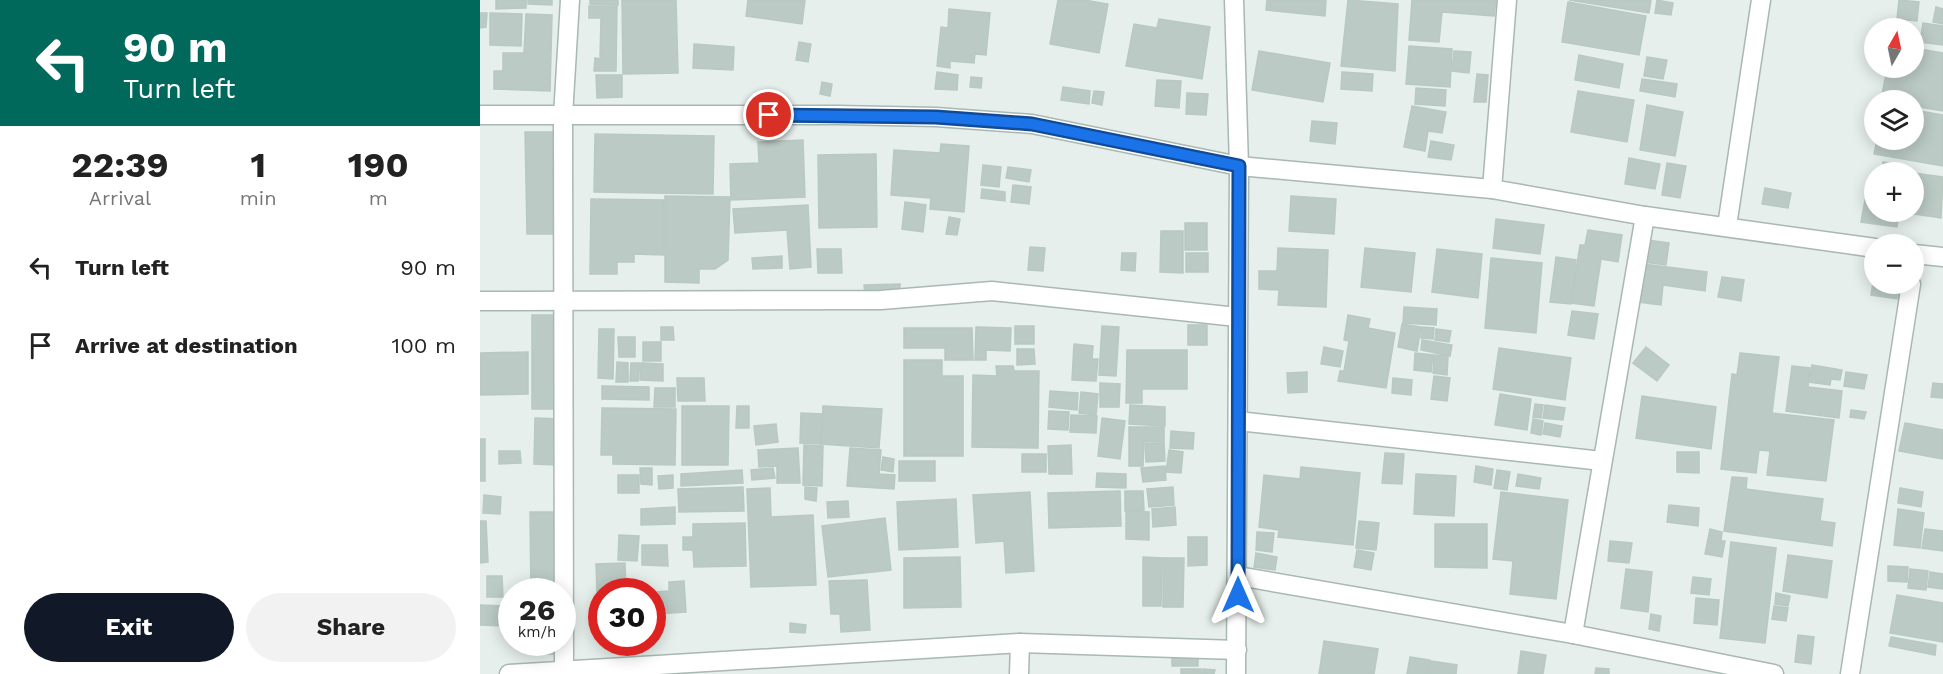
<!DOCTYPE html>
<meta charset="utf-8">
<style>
:root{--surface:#fff;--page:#f2f2f2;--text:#222;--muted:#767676;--accent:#111827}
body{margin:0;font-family:"Work Sans",sans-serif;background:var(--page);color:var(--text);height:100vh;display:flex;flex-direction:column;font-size:22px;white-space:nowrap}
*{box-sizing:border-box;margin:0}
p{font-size:20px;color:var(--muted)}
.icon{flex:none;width:33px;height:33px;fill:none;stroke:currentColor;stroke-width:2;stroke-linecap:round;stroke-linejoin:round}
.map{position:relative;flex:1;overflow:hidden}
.side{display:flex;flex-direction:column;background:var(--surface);width:480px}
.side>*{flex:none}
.banner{background:#00695c;color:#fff;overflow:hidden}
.needle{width:39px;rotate:9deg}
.controls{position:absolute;left:1384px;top:18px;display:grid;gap:12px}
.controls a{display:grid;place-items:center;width:60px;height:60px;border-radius:50%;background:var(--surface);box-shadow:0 3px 15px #0003;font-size:30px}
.speed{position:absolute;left:18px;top:578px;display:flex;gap:12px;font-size:30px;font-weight:700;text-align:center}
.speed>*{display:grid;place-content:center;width:78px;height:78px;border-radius:50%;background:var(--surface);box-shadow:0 3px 15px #0003;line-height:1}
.speed small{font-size:15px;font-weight:400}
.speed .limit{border:9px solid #d22;background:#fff;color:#111}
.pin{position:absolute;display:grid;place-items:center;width:51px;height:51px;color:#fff;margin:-26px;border:3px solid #fff;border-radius:50%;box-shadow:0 2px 6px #0007}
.me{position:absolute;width:66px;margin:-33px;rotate:0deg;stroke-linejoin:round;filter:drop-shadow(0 0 4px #0008)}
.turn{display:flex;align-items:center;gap:21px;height:126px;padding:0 24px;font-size:27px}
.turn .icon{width:78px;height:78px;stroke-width:2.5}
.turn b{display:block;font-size:42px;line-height:51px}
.eta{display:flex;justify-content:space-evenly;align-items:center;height:102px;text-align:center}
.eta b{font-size:36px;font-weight:700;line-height:42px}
.button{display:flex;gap:12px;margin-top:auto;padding:12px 24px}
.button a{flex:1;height:69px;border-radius:36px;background:var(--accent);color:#fff;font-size:24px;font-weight:700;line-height:69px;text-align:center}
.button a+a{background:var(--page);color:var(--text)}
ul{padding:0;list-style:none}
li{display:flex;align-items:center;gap:18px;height:78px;padding:0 24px}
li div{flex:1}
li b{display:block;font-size:22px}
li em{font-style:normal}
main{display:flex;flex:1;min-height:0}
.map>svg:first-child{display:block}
.building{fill:#bbcac4;stroke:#b8c9c2;stroke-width:1.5}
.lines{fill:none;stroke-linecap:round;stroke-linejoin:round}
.minor-casing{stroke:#a8b8b2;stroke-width:21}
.minor{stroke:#fff;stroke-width:18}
.route-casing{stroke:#114b97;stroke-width:15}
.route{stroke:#1a73e8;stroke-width:10}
</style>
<main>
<section class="side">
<div class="banner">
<div class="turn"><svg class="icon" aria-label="left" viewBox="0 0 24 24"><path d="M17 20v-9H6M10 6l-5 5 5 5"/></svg><div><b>90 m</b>Turn left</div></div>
</div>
<div class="eta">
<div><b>22:39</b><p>Arrival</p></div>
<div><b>1</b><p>min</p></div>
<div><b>190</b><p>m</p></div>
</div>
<ul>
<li><svg class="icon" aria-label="left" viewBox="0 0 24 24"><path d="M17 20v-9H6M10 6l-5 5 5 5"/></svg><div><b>Turn left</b></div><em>90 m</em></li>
<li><svg class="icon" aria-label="arrive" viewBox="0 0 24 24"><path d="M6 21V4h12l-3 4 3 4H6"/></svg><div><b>Arrive at destination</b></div><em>100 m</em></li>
</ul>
<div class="button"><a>Exit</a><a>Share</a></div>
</section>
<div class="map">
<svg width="1463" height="674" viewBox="0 0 1463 674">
<rect width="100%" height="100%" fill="#e6efeb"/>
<g class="building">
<polygon points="16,0 46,0 46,8 16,9"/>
<polygon points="48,0 72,0 72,5 48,4"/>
<polygon points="110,0 138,0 138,5 110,4"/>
<polygon points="142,0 196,0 198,73 143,74"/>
<polygon points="268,0 325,0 322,24 266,16"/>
<polygon points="578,0 604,0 628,4 619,53 570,44"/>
<polygon points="787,0 846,0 845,16 786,10"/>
<polygon points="868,0 918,4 915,71 861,66"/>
<polygon points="932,0 1016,0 1014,16 962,12 959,42 929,40"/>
<polygon points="1089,0 1171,0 1169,13"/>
<polygon points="1177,0 1193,3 1191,15 1175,13"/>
<polygon points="1419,0 1439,2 1437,21 1417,19"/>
<polygon points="1088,2 1166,16 1159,55 1082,42"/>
<polygon points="109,6 137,6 136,71 114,71 115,58 120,59 121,18 109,18"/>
<polygon points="1456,7 1463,9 1463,24 1453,22"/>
<polygon points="469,9 510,13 506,55 495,54 494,63 470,61 470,68 457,66 461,27 468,28"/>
<polygon points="0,13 7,13 6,27 0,28"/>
<polygon points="10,13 42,14 41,46 10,45"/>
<polygon points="46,14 72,15 70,91 14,89 14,71 23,71 23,53 44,53"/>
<polygon points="679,19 730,27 722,79 646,66 654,24 677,28"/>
<polygon points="1443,23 1463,26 1463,45 1440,42"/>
<polygon points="319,42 331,44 328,62 316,60"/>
<polygon points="214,44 254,47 253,70 213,68"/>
<polygon points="929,46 972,49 970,87 926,84"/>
<polygon points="1434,48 1463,53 1463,111 1434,106 1434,100 1401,100 1407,68 1434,68"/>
<polygon points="779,51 850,63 843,102 772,90"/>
<polygon points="974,51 991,52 989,73 972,71"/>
<polygon points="1099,55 1143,64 1139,88 1095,80"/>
<polygon points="1167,57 1187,60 1183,79 1164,76"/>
<polygon points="457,72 478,75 477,90 455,89"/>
<polygon points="862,72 893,74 892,91 861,89"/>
<polygon points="997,74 1008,75 1006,102 994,102"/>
<polygon points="116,75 142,75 142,97 117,98"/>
<polygon points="491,77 502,78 501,88 490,87"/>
<polygon points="1162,79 1197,84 1195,97 1160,91"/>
<polygon points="677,80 701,81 699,108 675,106"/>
<polygon points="342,82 352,84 350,96 340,94"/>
<polygon points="583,87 610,91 609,104 581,100"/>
<polygon points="936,88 966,90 965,106 935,104"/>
<polygon points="614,91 624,92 622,105 612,103"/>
<polygon points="1098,91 1154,100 1147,142 1091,132"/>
<polygon points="707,93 728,94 726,115 706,114"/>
<polygon points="1167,105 1203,112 1195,156 1160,150"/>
<polygon points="932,106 966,112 962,133 948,131 945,151 924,147"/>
<polygon points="1434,110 1463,115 1463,166 1394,154 1397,140 1434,140"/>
<polygon points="832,121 857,123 855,144 830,141"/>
<polygon points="45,132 73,132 74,234 47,234"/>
<polygon points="115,134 234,136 233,194 114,192"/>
<polygon points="323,140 325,197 251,200 250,164 279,163 278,142"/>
<polygon points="951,141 974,145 971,160 948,157"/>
<polygon points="461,144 489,146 484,212 450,209 451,198 411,195 414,150 460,153"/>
<polygon points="396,154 397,227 339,228 338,155"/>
<polygon points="1149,158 1180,164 1175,189 1145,184"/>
<polygon points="1403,162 1425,165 1424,172 1402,172"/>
<polygon points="1187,163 1206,166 1200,198 1182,195"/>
<polygon points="503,165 521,167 519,187 501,185"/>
<polygon points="528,167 551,170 549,182 526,178"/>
<polygon points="1434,173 1463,177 1461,218 1420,212 1434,212"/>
<polygon points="533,185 551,187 549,204 531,202"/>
<polygon points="1285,188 1311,193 1308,208 1282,204"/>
<polygon points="502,189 525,192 525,201 501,198"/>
<polygon points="185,196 250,197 248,260 235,269 219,269 219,283 185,282"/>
<polygon points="811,196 856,199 854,234 809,231"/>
<polygon points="111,199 184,200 184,255 154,254 154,262 137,262 137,274 110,274"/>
<polygon points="1385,200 1395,202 1395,212 1419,212 1417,227 1381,222"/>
<polygon points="425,202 446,205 443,232 422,229"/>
<polygon points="328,205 331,267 310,269 307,230 255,233 253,209"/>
<polygon points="469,217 480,219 477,235 466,234"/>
<polygon points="1016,219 1064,225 1060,254 1013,248"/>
<rect x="705" y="223" width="22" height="27"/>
<polygon points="1108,230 1142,235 1138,262 1121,259 1114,306 1091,303 1100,245 1105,245"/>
<polygon points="681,231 703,231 703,273 680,272"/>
<polygon points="1167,240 1189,243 1186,265 1164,262"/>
<polygon points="550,247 565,248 563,271 548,270"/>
<polygon points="798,248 848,250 846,307 798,305 799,290 779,289 779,271 797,271"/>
<polygon points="885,248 935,253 931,292 881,287"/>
<polygon points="337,249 361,249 362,273 338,273"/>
<polygon points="957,249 1002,254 998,298 952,292"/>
<polygon points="642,253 656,253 655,271 641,270"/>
<rect x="706" y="253" width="22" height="19"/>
<polygon points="302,256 302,268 273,269 272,258"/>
<polygon points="1076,257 1096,260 1091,304 1070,302"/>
<polygon points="1011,258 1062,263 1056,333 1005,328"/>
<polygon points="1163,264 1227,272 1225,291 1183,285 1181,305 1158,302"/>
<polygon points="1394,276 1395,284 1420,284 1418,299 1391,295"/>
<polygon points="1242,277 1264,280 1261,301 1238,297"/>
<polygon points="420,284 420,294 385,295 384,285"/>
<polygon points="924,307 957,309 956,325 923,323"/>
<polygon points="1092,311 1118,314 1114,339 1088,335"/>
<rect x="52" y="315" width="30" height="94"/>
<polygon points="868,315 890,319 888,328 915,333 906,388 858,381 860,371 864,371 869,341 864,340"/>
<polygon points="922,324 941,327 937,351 918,347"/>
<rect x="708" y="325" width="19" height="20"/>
<rect x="535" y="326" width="19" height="18"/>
<polygon points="622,326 639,327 636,376 619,375"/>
<polygon points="181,327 193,327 194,340 181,340"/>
<polygon points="496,327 531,328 530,351 506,350 506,360 495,360"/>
<polygon points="942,327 954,328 953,339 941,338"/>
<polygon points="424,328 492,328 493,360 465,360 465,348 424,348"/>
<polygon points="119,329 134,329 133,379 118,378"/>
<polygon points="956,329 971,331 969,342 955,340"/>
<polygon points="138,337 155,337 155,357 139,357"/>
<polygon points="942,340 972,345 970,356 941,350"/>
<rect x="163" y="342" width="18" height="19"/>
<polygon points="594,344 613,346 612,359 618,359 616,381 592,380"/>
<polygon points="844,347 863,351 860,367 841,364"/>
<polygon points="1166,347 1189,365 1177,381 1153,363"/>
<polygon points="1019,348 1091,358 1085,400 1013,389"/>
<polygon points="537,349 554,349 555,364 537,365"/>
<polygon points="647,350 707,350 707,389 662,389 662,403 646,403"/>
<polygon points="48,352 48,394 0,395 0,353"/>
<polygon points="935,353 953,355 951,372 934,370"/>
<polygon points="1260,353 1299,357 1292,413 1354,420 1346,481 1287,475 1290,451 1279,450 1276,473 1241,469 1252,374 1257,375"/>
<polygon points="954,355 968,356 967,375 953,373"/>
<polygon points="424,360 462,360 462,376 483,376 483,456 424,456"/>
<polygon points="137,362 148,363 148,382 136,382"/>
<polygon points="151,363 160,363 158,381 150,381"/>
<polygon points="161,363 183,364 183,381 160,380"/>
<polygon points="1332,365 1362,370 1360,380 1351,379 1350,385 1329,382"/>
<polygon points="516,366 533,366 534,371 559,371 558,448 492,447 493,375 517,376"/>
<polygon points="1312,366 1330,368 1328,387 1362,391 1359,418 1306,411"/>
<polygon points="827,372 827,392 808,393 807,373"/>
<polygon points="1366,372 1387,375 1384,389 1364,386"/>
<polygon points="954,376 970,378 967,401 951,399"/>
<polygon points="197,378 224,378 225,401 198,401"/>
<polygon points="913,378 932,380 931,395 912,393"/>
<polygon points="620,383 640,384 639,407 620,407"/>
<polygon points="1453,383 1463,384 1463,398 1451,397"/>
<polygon points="122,386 169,387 169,400 122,399"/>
<polygon points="175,388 195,388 195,407 174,407"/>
<polygon points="570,391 598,393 597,410 569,407"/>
<polygon points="601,392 618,394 616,415 599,413"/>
<polygon points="1020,394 1051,399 1047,430 1015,425"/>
<polygon points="1162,396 1236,407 1231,449 1156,438"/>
<polygon points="1055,404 1063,405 1061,418 1053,417"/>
<polygon points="650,405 685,407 685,426 649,424"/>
<polygon points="1065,405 1085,408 1083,420 1063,418"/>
<polygon points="202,406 249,406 248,465 202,465"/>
<polygon points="257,406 269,406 269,428 256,428"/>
<polygon points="343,406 402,409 399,448 341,444"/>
<polygon points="122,408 196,409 195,465 133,464 133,455 121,455"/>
<polygon points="1371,410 1386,412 1384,419 1370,417"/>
<polygon points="569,411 589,412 588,430 568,429"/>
<polygon points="321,413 342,414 341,444 320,443"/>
<polygon points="591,415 617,416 616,433 590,432"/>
<polygon points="55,418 79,419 78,465 54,464"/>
<polygon points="622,418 645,421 640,459 618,456"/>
<polygon points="1053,419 1063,421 1061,435 1051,433"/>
<polygon points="1065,423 1082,426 1080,437 1063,434"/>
<polygon points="1425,423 1463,430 1463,459 1419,451"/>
<polygon points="296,424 298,442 276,445 274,426"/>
<polygon points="649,427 684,427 684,442 664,441 663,466 649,466"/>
<polygon points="691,431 714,433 713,449 690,448"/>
<rect x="0" y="439" width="5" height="42"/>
<polygon points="665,443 684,443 685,461 666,462"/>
<polygon points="324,445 343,446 342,486 323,485"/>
<polygon points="591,445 592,474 569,474 568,446"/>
<polygon points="318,448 320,483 297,483 297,466 279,467 278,450"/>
<polygon points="370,448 401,450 399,474 415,475 414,489 367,486"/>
<polygon points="689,450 703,452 701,473 686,472"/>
<polygon points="19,451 40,451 41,463 19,464"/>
<polygon points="1197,452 1219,452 1219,473 1197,472"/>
<polygon points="905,453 924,454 922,484 902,483"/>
<rect x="542" y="454" width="24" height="18"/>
<polygon points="403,457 414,459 413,472 401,470"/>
<rect x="419" y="461" width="36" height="20"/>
<polygon points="685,466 686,480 663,482 661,468"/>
<polygon points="996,466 1013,469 1011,485 994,482"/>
<polygon points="821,467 880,473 873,545 798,537 799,530 779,527 784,475 820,479"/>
<polygon points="160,468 172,468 172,485 161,484"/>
<polygon points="293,468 295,478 272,480 271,470"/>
<polygon points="262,470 263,483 201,486 201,474"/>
<polygon points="1017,470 1030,472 1027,490 1014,488"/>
<polygon points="617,473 646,474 646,488 616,487"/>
<polygon points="936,474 976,476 974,516 934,514"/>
<polygon points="1038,474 1061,478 1059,489 1036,486"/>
<rect x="138" y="475" width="21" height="18"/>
<polygon points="193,475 193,488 179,489 178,476"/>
<polygon points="1252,477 1267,478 1266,489 1343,499 1340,521 1355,523 1352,546 1244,531"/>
<polygon points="263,487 264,511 199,512 198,489"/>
<polygon points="325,487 337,488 336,501 325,499"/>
<polygon points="693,487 694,505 669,507 667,489"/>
<polygon points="290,488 291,517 333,515 336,585 271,587 267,489"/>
<polygon points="1420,488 1443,492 1441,507 1418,503"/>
<polygon points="640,491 641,526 569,528 568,493"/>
<polygon points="645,491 663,491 664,510 645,511"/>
<polygon points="550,492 554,571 526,573 524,541 496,543 493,495"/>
<polygon points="1021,492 1088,500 1076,599 1030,594 1033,561 1013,559"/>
<polygon points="4,495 21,497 20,514 3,513"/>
<polygon points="476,499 478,547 419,550 417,502"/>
<polygon points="368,501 369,517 348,518 347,502"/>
<polygon points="1189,505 1219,508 1218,526 1187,522"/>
<polygon points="195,507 195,524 161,525 161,509"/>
<polygon points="695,507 696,525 673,527 672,509"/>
<polygon points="1418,509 1444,513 1440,548 1414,545"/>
<polygon points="646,511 669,512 669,540 646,539"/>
<polygon points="50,512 74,512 75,591 51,591"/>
<polygon points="405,518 411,570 348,577 342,526"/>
<polygon points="0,521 6,521 8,562 0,563"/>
<polygon points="879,521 899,523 896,550 876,548"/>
<polygon points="265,523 266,566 214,567 213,550 203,550 203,537 213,537 213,524"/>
<polygon points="955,524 1007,524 1007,568 955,567"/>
<polygon points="1230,529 1242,532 1241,541 1245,541 1242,557 1225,554"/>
<polygon points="1445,529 1463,531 1463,551 1442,548"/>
<polygon points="777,532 794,533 792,552 776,550"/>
<polygon points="139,535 159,536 157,561 138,560"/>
<polygon points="708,537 727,537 727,565 708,566"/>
<polygon points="1130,541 1152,543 1149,563 1128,561"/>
<polygon points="1251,542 1296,548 1285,643 1240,638"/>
<polygon points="162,545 187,545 188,566 162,565"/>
<polygon points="877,550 894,553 891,570 874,567"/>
<polygon points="776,553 797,557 795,570 774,567"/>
<polygon points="1308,555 1352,561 1347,598 1303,591"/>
<polygon points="480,557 481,607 424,608 424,558"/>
<polygon points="663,557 682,558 681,606 663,606"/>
<polygon points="683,558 704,558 703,607 683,607"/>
<polygon points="145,563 146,591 117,593 116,564"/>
<polygon points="1408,566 1428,567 1427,582 1408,581"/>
<polygon points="1146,569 1172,572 1168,612 1141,608"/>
<polygon points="1430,569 1448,571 1446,590 1428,588"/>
<polygon points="1450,572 1463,574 1463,589 1448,587"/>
<polygon points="7,576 22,576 23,597 7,597"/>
<polygon points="1213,577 1231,579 1229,595 1211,593"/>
<polygon points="387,580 390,630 361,632 360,614 351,614 349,581"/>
<polygon points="204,581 206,612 176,614 175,592 189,591 189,582"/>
<polygon points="1296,593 1310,596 1308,606 1295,604"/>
<polygon points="1417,595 1463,603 1463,642 1410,633"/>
<polygon points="1216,598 1239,600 1237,625 1214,623"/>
<polygon points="0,605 25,606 24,626 0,625"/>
<polygon points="1294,606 1308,608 1306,621 1292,619"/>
<polygon points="1171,614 1181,616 1179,631 1169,629"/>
<polygon points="310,623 326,625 325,633 310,632"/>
<polygon points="1318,635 1334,637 1331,664 1315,662"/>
<polygon points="1411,637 1456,645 1455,655 1409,646"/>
<polygon points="844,641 898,649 894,674 839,674"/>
<rect x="52" y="642" width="24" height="12"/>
<polygon points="1041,651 1066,655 1063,674 1038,674"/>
<rect x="692" y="653" width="26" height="13"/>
<polygon points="930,657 950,660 947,674 927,674"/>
<polygon points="951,661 977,665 976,674 948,674"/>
<polygon points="1116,668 1129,669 1129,674 1115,674"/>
<rect x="701" y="669" width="20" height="5"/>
<polygon points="723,669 735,670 734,674 722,674"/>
</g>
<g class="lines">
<defs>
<g id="minor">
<polyline points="754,0 759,166 756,674"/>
<polyline points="0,115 358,115 456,117 552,124 759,166 1012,189 1165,216 1395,248"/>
<polyline points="1012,189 1027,0"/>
<polyline points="1247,226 1281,0"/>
<polyline points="1434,254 1463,257"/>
<polyline points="0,301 401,300 512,291 757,317"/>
<polyline points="758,421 1122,461"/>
<polyline points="758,576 1093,634 1294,674"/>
<polyline points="1093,634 1165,216"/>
<polyline points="29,674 540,643 757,650"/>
<polyline points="84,674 83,116 90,0"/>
<polyline points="539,674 540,643"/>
<polyline points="1370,674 1431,284"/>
</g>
</defs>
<use href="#minor" class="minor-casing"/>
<use href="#minor" class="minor"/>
</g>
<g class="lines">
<defs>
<polyline id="route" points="289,115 456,117 552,124 759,166 758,595"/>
</defs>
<use href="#route" class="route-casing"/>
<use href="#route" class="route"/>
</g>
</svg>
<div class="controls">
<a><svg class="needle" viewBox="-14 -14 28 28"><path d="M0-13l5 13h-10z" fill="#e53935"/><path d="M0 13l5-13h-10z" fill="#767676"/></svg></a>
<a><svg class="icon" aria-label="layers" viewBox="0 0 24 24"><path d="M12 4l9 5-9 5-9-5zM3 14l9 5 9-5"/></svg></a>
<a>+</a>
<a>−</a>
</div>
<div class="speed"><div>26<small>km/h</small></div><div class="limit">30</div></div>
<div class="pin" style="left:289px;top:115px;background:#d93025"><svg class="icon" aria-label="arrive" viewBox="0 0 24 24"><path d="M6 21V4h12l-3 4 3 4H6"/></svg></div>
<svg class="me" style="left:758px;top:595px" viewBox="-20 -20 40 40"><path d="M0-17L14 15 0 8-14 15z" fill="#1a73e8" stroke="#fff" stroke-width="4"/></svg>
</div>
</main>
